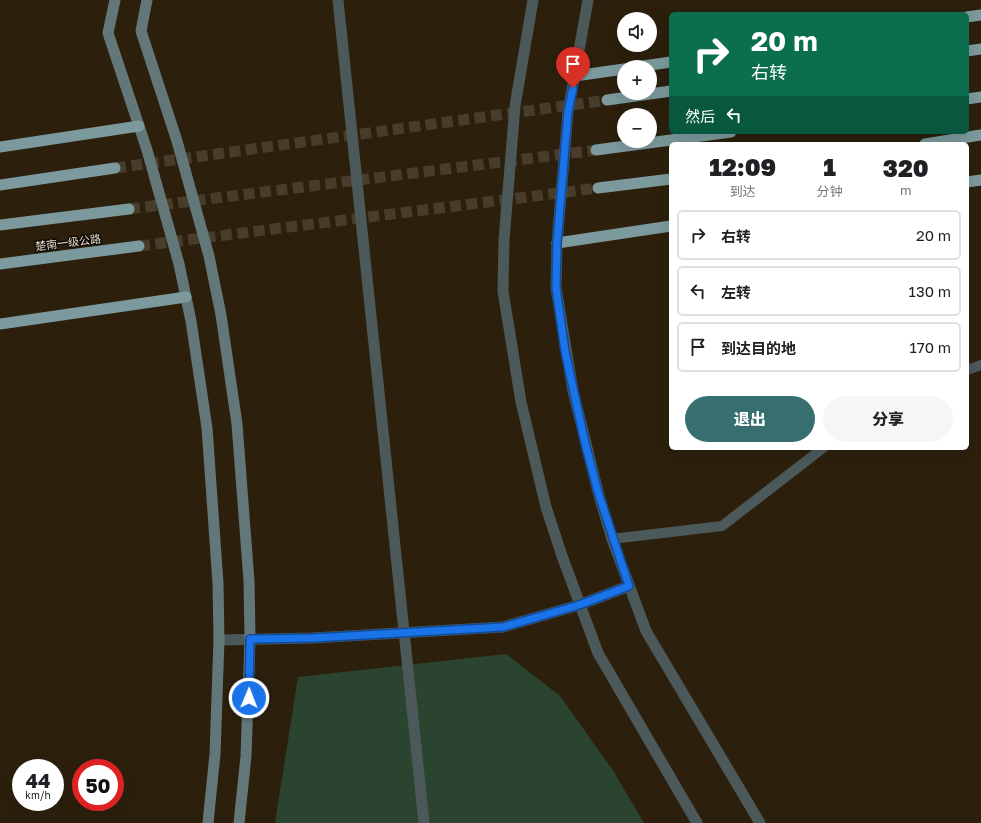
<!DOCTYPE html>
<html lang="zh">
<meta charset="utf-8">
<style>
:root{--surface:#fff;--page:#f6f6f6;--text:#202124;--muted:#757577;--line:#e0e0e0;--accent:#376e6f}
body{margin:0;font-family:"Golos Text","Noto Sans SC",sans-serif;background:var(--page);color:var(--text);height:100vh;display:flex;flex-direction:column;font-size:15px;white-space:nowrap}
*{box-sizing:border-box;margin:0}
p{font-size:13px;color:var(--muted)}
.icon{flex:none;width:22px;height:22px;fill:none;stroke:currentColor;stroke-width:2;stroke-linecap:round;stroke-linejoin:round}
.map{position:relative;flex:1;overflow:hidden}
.sheet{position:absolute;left:669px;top:142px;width:300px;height:308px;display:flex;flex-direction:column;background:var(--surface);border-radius:6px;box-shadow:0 4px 16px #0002}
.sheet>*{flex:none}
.top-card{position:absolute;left:669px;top:12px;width:300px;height:122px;border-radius:6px;box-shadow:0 4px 16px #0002;background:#0b6e4f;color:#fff;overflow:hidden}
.controls{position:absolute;left:617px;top:12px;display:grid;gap:8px}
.controls a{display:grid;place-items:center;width:40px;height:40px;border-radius:50%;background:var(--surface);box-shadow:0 4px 16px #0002;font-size:20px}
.speed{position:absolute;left:12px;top:759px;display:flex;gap:8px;font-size:20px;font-weight:700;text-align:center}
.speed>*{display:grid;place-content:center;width:52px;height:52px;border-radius:50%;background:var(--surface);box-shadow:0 4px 16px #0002;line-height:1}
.speed small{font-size:10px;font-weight:400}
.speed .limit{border:6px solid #d22;background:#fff;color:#111}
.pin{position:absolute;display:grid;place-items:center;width:34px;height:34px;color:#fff;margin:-41px -17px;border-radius:50% 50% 50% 0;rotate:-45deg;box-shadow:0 0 4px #0007}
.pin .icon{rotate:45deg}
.me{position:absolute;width:44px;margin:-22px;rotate:1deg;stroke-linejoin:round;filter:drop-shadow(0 0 3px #0008)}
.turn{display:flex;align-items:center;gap:14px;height:84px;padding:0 16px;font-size:18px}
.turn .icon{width:52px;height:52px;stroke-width:2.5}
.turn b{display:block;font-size:28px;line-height:34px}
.then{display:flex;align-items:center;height:38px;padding:0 16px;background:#0003;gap:8px;font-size:15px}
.eta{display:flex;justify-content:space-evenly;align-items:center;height:68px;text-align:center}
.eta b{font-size:24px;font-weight:800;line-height:28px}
.action{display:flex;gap:8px;margin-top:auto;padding:8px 16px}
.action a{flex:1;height:46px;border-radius:24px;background:var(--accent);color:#fff;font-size:16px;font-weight:800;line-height:46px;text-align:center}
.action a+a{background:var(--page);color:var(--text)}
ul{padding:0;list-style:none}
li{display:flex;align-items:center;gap:12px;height:50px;margin:0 8px 6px;padding:0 8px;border:2px solid var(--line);border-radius:6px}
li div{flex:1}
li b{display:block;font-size:15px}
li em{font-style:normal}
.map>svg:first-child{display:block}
.green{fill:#2a442f}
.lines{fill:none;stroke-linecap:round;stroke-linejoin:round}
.trunk-tunnel{stroke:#483c2a;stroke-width:11;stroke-dasharray:11 5.5;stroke-linecap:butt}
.service{stroke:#4c595a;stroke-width:10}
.pedestrian{stroke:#4c595a;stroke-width:11}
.tertiary{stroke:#4c595a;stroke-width:11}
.secondary{stroke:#637779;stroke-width:11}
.trunk{stroke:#7c9a9d;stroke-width:11}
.route-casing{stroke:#114b97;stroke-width:10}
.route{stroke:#1a73e8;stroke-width:7}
.labels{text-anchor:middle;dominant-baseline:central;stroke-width:3;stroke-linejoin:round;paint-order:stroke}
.street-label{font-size:11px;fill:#e4dbd0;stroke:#100b04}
</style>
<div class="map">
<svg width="981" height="823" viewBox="0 0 981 823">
<rect width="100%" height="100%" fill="#2c200d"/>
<polygon class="green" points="506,654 560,696 614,772 644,823 275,823 298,677"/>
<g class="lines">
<g class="trunk-tunnel">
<polyline points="115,168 607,100"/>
<polyline points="129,209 596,150"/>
<polyline points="139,246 598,188"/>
</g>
<g class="service">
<polyline points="967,370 981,365"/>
<polyline points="612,539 722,526 823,448"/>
</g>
<polyline class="pedestrian" points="338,0 424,823"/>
<g class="tertiary">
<polyline points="533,0 515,106 504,240 503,291 521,402 546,507 562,556 598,653 697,823"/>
<polyline points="588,0 568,112 557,243 556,288 573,391 598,492 612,539 646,631 760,823"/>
<polyline points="219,640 313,638 503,627 579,605 629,586"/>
</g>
<g class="secondary">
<polyline points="115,0 108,33 147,150 179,264 191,321 207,428 218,583 219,640 215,754 208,823"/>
<polyline points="147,0 141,31 177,141 209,256 221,315 237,424 249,581 250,639 246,756 239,823"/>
</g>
<g class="trunk">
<polyline points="967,17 981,15"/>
<polyline points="967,51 981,49"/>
<polyline points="636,67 671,62"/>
<polyline points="575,76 624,69"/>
<polyline points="967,99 981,97"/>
<polyline points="607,100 671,91"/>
<polyline points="925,144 981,135"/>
<polyline points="0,147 139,126"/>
<polyline points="596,150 731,132"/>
<polyline points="967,182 981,180"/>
<polyline points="0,185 115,168"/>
<polyline points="598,188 671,179"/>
<polyline points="0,225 129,209"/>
<polyline points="557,243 671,226"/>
<polyline points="0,264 139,246"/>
<polyline points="0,324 186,297"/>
</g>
</g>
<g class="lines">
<defs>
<polyline id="route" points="249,698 250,639 313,638 503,627 579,605 629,586 598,492 585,443 565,351 556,288 557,243 568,112 573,88"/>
</defs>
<use href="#route" class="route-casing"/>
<use href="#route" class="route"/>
</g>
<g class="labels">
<g class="street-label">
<text transform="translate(68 242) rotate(-7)">楚南一级公路</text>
</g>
</g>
</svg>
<div class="controls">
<a><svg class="icon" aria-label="sound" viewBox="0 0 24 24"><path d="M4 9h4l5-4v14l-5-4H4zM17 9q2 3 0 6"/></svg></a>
<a>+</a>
<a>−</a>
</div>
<div class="speed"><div>44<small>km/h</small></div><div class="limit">50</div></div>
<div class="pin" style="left:573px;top:88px;background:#d93025"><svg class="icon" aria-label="arrive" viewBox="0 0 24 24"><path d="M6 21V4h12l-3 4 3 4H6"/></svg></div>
<svg class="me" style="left:249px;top:698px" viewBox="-20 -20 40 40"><circle r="17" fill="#1a73e8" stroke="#fff" stroke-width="3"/><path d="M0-11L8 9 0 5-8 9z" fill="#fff"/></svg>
<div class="top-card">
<div class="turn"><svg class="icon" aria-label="right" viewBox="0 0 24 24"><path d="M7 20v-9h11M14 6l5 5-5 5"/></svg><div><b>20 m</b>右转</div></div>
<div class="then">然后<svg class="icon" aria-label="left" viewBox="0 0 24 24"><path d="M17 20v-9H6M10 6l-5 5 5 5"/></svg></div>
</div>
<section class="sheet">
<div class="eta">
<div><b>12:09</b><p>到达</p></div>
<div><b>1</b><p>分钟</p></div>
<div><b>320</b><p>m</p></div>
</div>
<ul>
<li><svg class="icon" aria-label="right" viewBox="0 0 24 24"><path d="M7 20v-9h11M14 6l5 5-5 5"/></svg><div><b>右转</b></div><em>20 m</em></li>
<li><svg class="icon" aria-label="left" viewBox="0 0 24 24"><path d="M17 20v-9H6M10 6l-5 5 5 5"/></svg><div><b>左转</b></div><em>130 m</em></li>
<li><svg class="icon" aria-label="arrive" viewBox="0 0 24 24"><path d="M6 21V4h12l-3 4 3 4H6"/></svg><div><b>到达目的地</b></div><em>170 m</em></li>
</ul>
<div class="action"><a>退出</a><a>分享</a></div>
</section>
</div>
